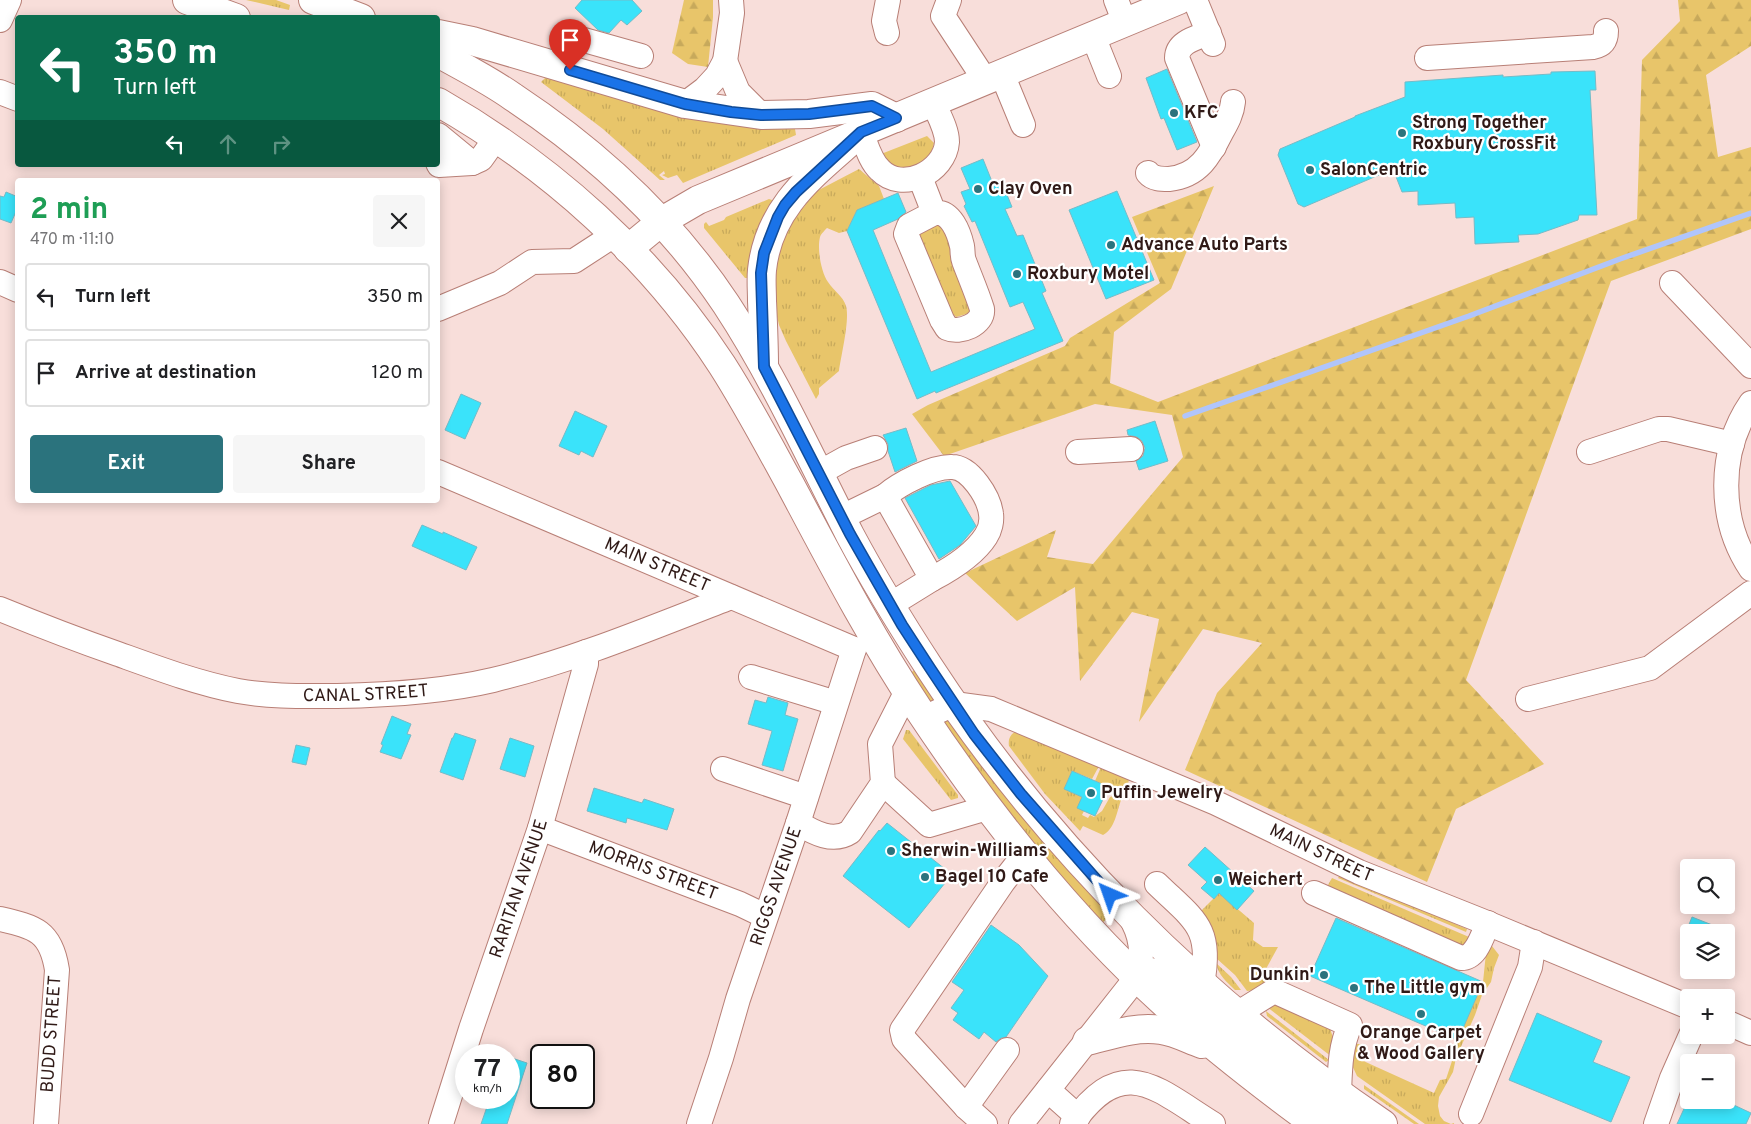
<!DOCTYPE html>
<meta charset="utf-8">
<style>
:root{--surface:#fff;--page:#f6f6f6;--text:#202124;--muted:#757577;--line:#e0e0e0;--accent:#2b737d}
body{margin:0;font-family:Overpass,sans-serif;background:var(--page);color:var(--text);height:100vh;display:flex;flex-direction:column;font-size:19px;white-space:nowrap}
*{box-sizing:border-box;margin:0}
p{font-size:16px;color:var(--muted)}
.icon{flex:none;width:28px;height:28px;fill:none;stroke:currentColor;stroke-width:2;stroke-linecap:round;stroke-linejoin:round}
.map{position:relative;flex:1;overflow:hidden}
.sheet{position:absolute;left:15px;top:178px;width:425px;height:325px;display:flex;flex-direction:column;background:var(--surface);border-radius:5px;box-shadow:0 2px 12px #0003}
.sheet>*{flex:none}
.hud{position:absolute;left:15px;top:15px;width:425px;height:152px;border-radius:5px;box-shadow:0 2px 12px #0003;background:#0b6e4f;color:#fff;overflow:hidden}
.controls{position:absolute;left:1680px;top:859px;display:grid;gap:10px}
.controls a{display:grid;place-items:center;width:55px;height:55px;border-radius:5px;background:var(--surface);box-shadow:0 2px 12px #0003;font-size:25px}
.speed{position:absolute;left:455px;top:1044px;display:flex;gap:10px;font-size:25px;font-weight:700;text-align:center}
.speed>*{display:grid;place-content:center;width:65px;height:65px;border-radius:50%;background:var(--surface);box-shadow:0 2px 12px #0003;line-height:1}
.speed small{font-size:12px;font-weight:400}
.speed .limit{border:2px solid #111;border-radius:8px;background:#fff;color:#111}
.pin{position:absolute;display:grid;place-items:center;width:42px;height:42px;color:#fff;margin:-51px -21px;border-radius:50% 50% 50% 0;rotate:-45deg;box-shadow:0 0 5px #0007}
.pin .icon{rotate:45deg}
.me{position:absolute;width:55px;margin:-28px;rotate:317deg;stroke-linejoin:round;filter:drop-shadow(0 0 4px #0008)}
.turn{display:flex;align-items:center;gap:18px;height:105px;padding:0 15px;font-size:22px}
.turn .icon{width:65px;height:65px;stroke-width:2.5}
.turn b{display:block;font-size:35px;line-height:42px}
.lanes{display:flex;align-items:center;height:48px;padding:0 15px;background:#0003;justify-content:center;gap:25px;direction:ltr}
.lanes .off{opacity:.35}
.round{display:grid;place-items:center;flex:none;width:52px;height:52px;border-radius:5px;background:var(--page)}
.headline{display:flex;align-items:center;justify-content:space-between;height:85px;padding:0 15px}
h1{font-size:30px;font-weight:700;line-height:38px;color:#1e9e55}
.action{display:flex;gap:10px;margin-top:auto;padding:10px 15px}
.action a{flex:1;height:58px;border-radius:5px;background:var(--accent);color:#fff;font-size:20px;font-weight:700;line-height:58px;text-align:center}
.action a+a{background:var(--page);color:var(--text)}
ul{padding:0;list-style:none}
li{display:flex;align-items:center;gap:15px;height:68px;margin:0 10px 8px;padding:0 5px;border:2px solid var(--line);border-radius:5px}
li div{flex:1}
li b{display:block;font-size:19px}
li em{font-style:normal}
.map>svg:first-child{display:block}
.grass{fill:url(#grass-tufts)}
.forest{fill:url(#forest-firs)}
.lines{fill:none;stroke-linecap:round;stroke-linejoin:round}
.stream{stroke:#b0c5fb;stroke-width:5.5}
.building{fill:#3ae3fa;stroke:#75bbc7}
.minor-casing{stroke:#b87f76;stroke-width:26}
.major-casing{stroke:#b87f76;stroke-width:30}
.highway-casing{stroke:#b87f76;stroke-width:30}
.minor{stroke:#fff;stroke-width:24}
.major{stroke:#fff;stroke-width:28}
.highway{stroke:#fff;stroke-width:28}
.route-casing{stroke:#114b97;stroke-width:12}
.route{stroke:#1a73e8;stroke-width:9}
.poi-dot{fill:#2b737d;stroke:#fff;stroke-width:2}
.labels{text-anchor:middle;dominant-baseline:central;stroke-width:4.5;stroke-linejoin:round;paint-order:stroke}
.poi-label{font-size:18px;font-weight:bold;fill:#301a17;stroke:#fff;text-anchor:start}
.street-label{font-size:18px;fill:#301a17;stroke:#fff}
</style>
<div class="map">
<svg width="1751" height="1124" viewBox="0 0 1751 1124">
<defs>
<pattern id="grass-tufts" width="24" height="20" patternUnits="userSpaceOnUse" patternTransform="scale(1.25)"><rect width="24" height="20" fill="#e8c56a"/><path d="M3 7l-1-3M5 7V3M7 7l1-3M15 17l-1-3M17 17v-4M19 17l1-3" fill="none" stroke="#c7a95b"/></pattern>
<pattern id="forest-firs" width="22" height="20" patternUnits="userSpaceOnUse" patternTransform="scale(1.25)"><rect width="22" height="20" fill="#e8c56a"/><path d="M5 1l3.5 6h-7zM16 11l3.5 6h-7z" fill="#c7a95b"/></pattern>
</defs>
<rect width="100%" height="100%" fill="#f8deda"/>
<g class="grass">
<polygon points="246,0 276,0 290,5 289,10"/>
<polygon points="547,76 764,126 795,129 796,135 683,183 677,175 668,178 662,175 665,174 664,171 659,175 665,180 660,180 603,129 541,82"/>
<path d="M 927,136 L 934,143 C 930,164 911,170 892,167 L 881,154 Z"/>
<path d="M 859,169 L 879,186 L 884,199 L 857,210 L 847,231 L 839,233 L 827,228 C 825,230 821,234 820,237 C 817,249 821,272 828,282 C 834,291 843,296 846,306 C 850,320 841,356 839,371 L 819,388 L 819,394 L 816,399 L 786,341 L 779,325 L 776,312 L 773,298 L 777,245 L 798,211 L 804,207 L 813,193 Z"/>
<polygon points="769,199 772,200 774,203 751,275 747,278 745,278 704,228 704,224 706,222 709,226 724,220 726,217"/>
<path d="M 935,225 C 938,225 941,225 943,227 C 951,232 955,256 952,264 L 971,308 L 970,313 L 956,317 L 952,313 L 918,233 Z"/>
<polygon points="914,670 937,702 931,706 911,673"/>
<path d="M 948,715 L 1097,899 L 1109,917 L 1101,924 C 1042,859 990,790 940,718 Z"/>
<polygon points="906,730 909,730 958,795 958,798 951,800 903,739"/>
<path d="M 1016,731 L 1130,776 L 1125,795 L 1115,791 L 1116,789 L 1095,781 L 1101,767 L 1099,766 L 1092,779 L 1072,771 L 1064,789 L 1082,797 L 1084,811 L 1082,815 L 1088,818 L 1090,815 L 1094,817 L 1102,811 L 1110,797 L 1113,796 L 1121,800 C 1117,811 1115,829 1103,835 L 1083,826 L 1080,831 L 1045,794 L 1009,746 C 1008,739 1010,735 1016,731 Z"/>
<polygon points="1340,875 1467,929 1466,932 1338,878"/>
<polygon points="1332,878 1469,937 1470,941 1463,949 1328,888 1328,885"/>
<path d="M 1219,893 L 1254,923 L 1253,940 L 1263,947 L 1278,947 L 1262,976 L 1266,981 L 1265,985 L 1256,990 L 1247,991 L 1235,975 L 1216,958 C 1215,939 1213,926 1201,911 Z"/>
<polygon points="1492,946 1499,955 1494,968 1491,982 1482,995 1475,1015 1456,1058 1453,1072 1439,1097 1438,1106 1440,1116 1444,1121 1451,1124 1454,1123 1454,1124 1425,1124 1357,1076 1351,1063 1356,1044 1364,1044 1359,1059 1434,1093 1440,1080 1446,1079 1452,1061 1450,1057 1483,982 1486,953 1488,948"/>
<path d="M 1216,963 L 1231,977 L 1241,990 L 1235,990 C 1226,981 1219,976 1216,963 Z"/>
<polygon points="1272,1003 1330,1028 1333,1038 1332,1057 1267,1007"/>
<polygon points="1266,1011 1329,1060 1326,1062 1267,1016"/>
<polygon points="1364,1085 1419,1124 1414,1124 1364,1089"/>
</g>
<g class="forest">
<polygon points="684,0 713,0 713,17 708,67 688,64 672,53"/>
<polygon points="1678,0 1751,0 1751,46 1706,75 1718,157 1751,147 1751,229 1611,281 1466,680 1544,764 1456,809 1427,882 1185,770 1217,693 1262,643 1203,629 1139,722 1159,619 1132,612 1080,681 1075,587 1017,621 965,573 1056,530 1047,557 1093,564 1183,457 1172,415 1095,404 944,456 912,414 928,405 1065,346 1070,338 1160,283 1132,217 1214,186 1171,289 1114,332 1110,383 1158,402 1637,219 1642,60 1680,21"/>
</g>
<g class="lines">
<polyline class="stream" points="1185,416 1469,316 1620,259 1751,213"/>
</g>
<g class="building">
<polygon points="582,0 632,0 642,11 627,25 621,20 609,33 598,30 575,8"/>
<polygon points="1167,69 1197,142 1177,150 1164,118 1161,119 1146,78"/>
<polygon points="1595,71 1596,90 1590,90 1597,215 1579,215 1578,220 1538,234 1518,235 1519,242 1475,244 1474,217 1456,218 1455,203 1418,205 1418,191 1402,192 1393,169 1304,207 1298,204 1278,155 1280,149 1355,117 1355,116 1405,97 1405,82 1503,75 1503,77 1551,74 1551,72"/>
<polygon points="983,159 993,184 1003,185 1012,207 1005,209 1017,236 1023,235 1046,291 1042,293 1063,341 936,393 935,391 917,399 847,231 857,210 898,193 906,212 898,219 873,230 931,372 1035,329 1023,302 1010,307 975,221 972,222 964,206 966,204 961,192 970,189 961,168"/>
<polygon points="1117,191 1154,280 1106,299 1069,210"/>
<polygon points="6,192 18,197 18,207 11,223 0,219 0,196 4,197"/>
<polygon points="461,394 481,403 465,439 445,430"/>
<polygon points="575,411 607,426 593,457 581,451 579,455 559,446"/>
<polygon points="1155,421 1168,461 1139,470 1136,461 1143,456 1145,448 1142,441 1137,437 1128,435 1127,430"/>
<polygon points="906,428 917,461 895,472 888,451 888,444 883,435"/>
<polygon points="950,481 976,526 960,545 939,559 905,498 931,485"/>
<polygon points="422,525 443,534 443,532 477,547 466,570 412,546"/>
<polygon points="768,697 788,703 785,715 798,719 783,771 762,765 772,731 748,724 755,700 766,703"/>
<polygon points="392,716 411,724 407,734 411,735 401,759 380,752 383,745 381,744"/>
<polygon points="455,733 476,740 463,780 440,772 452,738 453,738"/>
<polygon points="510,738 534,746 525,777 500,769"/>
<polygon points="296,745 310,748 306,765 292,762"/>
<polygon points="1072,771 1109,787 1095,816 1077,808 1082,797 1064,789"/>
<polygon points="594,788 642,803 644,799 674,809 667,830 627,818 626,823 587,811"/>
<polygon points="887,823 950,873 943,881 945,883 909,928 843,876 879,830 880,831"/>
<polygon points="1205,847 1254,891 1237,910 1219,893 1214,899 1201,888 1207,882 1188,865"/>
<polygon points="1692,917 1730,932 1686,932"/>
<polygon points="1336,918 1483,982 1458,1040 1310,976"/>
<polygon points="991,925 1019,945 1048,976 1006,1037 1001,1038 996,1042 984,1032 979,1039 953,1020 958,1013 951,1008 964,990 952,982"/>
<polygon points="1537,1013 1602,1041 1593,1062 1630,1077 1611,1122 1509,1080"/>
<polygon points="509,1057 527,1063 507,1124 481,1124 490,1098 509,1098"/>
<polygon points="1688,1100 1723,1100 1751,1113 1746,1124 1677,1124"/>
</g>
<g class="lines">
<defs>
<g id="minor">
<polyline points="949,0 943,16 985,80"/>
<polyline points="1116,0 1125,23"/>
<polyline points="1195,0 1213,44"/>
<polyline points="0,20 9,0"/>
<polyline points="887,33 884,21 888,0"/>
<path d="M 1209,33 C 1196,38 1177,42 1177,58 L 1214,147"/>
<polyline points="1093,36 1109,76"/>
<polyline points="577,38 641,56"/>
<path d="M 1427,58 L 1593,47 C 1603,45 1606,41 1606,31"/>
<polyline points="725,61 738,92 761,115"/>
<polyline points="1002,74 1023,125"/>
<polyline points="0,92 18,99"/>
<polyline points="685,104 705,89 717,76 725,61 732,13 731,0"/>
<path d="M 861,132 C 866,144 870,161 880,170 C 902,193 945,172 947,142 C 947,129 938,114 933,102"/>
<polyline points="438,135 472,163"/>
<polyline points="438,163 439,165 472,163 481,159 496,138"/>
<path d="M 1148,173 C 1153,179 1161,179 1169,179 C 1199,176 1210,155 1222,131 C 1227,122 1232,113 1233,102"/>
<path d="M 920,177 L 934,213 C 951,210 959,233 962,246 C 963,251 962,256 964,261 C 970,277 977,293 982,309 C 984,324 960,334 947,328 L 942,320 L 906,234 L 909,226 L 934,213"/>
<polyline points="0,282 18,290"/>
<polyline points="1672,283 1751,366"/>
<polyline points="438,309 500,283 532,262 574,261 614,235"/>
<path d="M 1751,403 C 1718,451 1718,520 1751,569"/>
<polyline points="1078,452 1131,449"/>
<polyline points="1589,452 1659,429 1668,429 1732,444"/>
<path id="s1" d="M 438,472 L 854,649"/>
<polyline points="819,473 846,458 875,448"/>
<path d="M 885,496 C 899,484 933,466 952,467 C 970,467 989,497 991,514 C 992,521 990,530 986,536 C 974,555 951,569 932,579"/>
<polyline points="842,517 885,496 932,579 890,605"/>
<path id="s2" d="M 0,609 C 39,625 78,640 118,654 C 157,668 197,683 238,691 C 271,697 304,696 337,696 C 389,695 442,692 493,680 C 575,660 653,627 731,597"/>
<polyline points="751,677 836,703"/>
<polyline points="1528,699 1650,668 1751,593"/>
<path id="s3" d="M 924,718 L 954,704 L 991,709 L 1216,803 L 1359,872 L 1482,921 L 1689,1007"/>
<polyline points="723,769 806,797"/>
<polyline points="883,783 929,825 987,808"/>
<path d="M 798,823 C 814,833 833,843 850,832 L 883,783 L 880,744 L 907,691"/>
<path id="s4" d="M 540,828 L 740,904 L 765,916"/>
<path d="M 1157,884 C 1194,920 1213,927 1202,984"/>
<path d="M 1314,893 L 1461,958 C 1477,958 1482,936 1488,923"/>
<path d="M 0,919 C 35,927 51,931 57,970 L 46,1124"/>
<path d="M 1237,1014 L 1274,991 L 1350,1025 C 1340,1047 1340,1069 1339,1093"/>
<polyline points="1726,1022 1751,1033"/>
<polyline points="1048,1090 1078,1117"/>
<polyline points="966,1107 1007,1050"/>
<polyline points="1471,1114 1530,967 1534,942"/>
<path id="s5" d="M 441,1124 L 471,1029 L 540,828 L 586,664 L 586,652"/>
<path id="s6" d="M 699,1124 L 721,1058 L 738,999 L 798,823 L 854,649"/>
<polyline points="985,1124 966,1107 904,1039 902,1030 1003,882 1024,855"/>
<path d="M 1021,1124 L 1137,977 C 1144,954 1142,935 1129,915"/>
<path d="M 1072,1124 C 1123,1052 1155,1088 1213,1124"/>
<polyline points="1656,1124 1672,1078 1691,1035"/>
</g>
<polyline id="major" points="628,249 662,221 698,200 1179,0"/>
<g id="highway">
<polyline points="187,0 236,18"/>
<polyline points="313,0 361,18"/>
<polyline points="438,34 472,41 685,104 761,115 809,114 872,106 896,118"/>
<path d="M 438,53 C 463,67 489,80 513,97 C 596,152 670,220 726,304 C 774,377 810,457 850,535 C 874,580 901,624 929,667 C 1047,848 1204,1003 1383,1124"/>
<path d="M 438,102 C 550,166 651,256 722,365 C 747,404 768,444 790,484 C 831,561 871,638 919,710 C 990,817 1070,917 1165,1004 C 1213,1047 1263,1086 1315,1124"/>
<path d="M 764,366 C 764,344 763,323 762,301 C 762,291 761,280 762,270 C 769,204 816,173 861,132"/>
<path d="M 1137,977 C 1149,970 1155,971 1166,978 L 1231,1034 L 1350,1124"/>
<path d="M 1087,1041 C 1111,1035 1136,1026 1161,1030 C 1175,1032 1188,1039 1202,1044"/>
</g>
</defs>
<use href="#minor" class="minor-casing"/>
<use href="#major" class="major-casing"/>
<use href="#highway" class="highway-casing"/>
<use href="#minor" class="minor"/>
<use href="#major" class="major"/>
<use href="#highway" class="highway"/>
</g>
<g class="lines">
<defs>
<polyline id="route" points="570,70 685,104 731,112 761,115 809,114 872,106 896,118 861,132 796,192 785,205 778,217 764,253 761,273 764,367 850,534 902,625 930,668 974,734 1021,794 1110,895"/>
</defs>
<use href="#route" class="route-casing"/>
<use href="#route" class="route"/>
</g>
<g class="poi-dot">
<circle cx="1174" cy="113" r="5"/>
<circle cx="1402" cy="133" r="5"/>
<circle cx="1310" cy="170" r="5"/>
<circle cx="978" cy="189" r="5"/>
<circle cx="1111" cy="245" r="5"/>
<circle cx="1017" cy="274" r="5"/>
<circle cx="1091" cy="793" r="5"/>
<circle cx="891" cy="851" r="5"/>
<circle cx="925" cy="877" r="5"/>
<circle cx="1218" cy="880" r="5"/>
<circle cx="1324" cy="975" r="5"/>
<circle cx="1354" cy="988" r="5"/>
<circle cx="1421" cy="1014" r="5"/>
</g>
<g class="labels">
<g class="poi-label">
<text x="1184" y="113">KFC</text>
<text x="1412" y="123">Strong Together<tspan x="1412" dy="21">Roxbury CrossFit</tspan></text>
<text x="1320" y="170">SalonCentric</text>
<text x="988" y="189">Clay Oven</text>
<text x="1121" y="245">Advance Auto Parts</text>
<text x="1027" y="274">Roxbury Motel</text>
<text x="1101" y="793">Puffin Jewelry</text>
<text x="901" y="851">Sherwin-Williams</text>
<text x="935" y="877">Bagel 10 Cafe</text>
<text x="1228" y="880">Weichert</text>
<text x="1314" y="975" text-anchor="end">Dunkin'</text>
<text x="1364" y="988">The Little gym</text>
<text x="1421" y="1033" text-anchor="middle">Orange Carpet<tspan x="1421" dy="21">&amp; Wood Gallery</tspan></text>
</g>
<g class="street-label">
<text stroke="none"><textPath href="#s1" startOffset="238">MAIN STREET</textPath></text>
<text stroke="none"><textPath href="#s2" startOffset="380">CANAL STREET</textPath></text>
<text stroke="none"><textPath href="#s3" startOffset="431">MAIN STREET</textPath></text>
<text stroke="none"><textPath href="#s4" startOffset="121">MORRIS STREET</textPath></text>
<text stroke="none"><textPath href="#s6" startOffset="250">RIGGS AVENUE</textPath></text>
<text stroke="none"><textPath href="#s5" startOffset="248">RARITAN AVENUE</textPath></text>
<text transform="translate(52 1034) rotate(-86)">BUDD STREET</text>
</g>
</g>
</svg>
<div class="controls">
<a><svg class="icon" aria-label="search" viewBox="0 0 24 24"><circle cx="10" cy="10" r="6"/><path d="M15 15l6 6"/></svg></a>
<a><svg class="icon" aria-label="layers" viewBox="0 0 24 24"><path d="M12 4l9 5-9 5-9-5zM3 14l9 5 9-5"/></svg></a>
<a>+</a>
<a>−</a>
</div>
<div class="speed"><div>77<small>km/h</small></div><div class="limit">80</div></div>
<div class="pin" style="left:570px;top:70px;background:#d93025"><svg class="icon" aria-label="arrive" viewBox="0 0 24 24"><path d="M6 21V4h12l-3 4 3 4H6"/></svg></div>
<svg class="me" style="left:1110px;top:895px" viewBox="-20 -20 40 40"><path d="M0-17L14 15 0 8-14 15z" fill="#1a73e8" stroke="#fff" stroke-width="4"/></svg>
<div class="hud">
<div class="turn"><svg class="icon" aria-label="left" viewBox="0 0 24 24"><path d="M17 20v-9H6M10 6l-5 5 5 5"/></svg><div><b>350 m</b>Turn left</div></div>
<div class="lanes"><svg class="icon" aria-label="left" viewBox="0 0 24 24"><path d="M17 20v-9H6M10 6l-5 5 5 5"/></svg><svg class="icon off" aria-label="ahead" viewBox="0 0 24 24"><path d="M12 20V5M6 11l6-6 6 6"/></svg><svg class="icon off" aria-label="right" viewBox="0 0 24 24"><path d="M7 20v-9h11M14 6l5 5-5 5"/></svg></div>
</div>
<section class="sheet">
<div class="headline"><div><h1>2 min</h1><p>470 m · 11:10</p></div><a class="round"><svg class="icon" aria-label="close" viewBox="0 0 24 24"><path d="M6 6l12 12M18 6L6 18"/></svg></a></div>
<ul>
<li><svg class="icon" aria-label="left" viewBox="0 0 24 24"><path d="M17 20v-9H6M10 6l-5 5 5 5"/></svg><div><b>Turn left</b></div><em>350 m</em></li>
<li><svg class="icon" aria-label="arrive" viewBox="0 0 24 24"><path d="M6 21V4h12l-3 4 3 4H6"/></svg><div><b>Arrive at destination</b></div><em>120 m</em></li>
</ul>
<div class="action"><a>Exit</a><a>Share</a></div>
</section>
</div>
